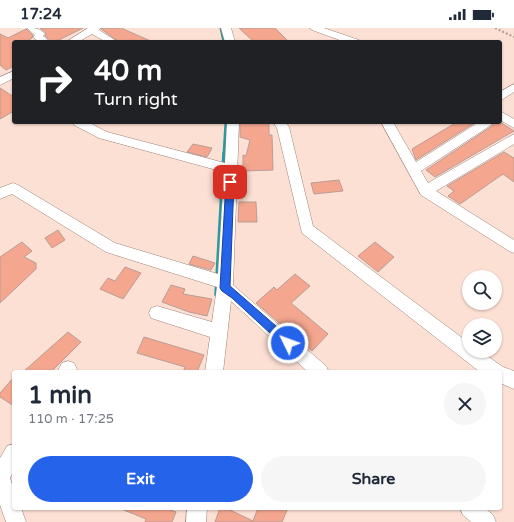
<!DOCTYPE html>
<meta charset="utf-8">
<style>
:root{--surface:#fff;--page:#f6f6f7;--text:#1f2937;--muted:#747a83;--accent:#2563eb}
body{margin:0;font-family:"Varela Round",sans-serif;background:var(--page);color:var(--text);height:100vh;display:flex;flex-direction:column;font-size:15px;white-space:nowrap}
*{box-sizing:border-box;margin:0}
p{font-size:13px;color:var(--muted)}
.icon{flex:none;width:22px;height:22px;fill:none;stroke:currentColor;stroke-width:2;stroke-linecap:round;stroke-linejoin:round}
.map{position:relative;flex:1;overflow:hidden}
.drawer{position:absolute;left:12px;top:342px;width:490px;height:140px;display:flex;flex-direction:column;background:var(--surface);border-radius:4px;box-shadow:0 1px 3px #0004}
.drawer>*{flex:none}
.banner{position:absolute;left:12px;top:12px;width:490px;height:84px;border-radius:4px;box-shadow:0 1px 3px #0004;background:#202124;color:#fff;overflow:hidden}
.buttons{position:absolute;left:462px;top:242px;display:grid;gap:8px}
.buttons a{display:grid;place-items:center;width:40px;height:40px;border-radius:50%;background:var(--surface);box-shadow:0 1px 3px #0004;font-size:20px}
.pin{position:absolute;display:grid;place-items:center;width:34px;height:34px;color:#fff;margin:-17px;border-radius:8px;box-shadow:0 2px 6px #0006}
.me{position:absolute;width:44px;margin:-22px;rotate:312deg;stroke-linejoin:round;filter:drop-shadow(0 0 3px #0008)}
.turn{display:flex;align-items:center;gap:14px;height:84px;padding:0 16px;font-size:18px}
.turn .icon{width:52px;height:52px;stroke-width:2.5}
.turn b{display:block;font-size:28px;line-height:34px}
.round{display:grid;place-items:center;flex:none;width:42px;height:42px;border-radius:21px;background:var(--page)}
.headline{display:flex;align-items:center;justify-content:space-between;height:68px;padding:0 16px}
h1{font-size:24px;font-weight:800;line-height:30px}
.button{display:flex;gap:8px;margin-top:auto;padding:8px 16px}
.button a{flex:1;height:46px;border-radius:24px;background:var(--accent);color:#fff;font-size:16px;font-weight:800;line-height:46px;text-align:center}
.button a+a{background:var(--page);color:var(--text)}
.status{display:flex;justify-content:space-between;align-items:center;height:28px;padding:0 20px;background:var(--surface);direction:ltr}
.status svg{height:11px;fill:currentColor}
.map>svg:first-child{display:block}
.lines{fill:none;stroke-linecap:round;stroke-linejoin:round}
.stream-far1{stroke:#259ba1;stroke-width:3}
.stream{stroke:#259ba1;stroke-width:3.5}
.building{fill:#f4a68f;stroke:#b99d95}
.minor-casing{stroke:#9d8379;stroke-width:1}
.path{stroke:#b19b92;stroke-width:2;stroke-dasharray:2 2;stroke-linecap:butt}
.minor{fill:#fff;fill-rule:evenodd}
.route{fill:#2563eb;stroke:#184099}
</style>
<div class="status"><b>17:24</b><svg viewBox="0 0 49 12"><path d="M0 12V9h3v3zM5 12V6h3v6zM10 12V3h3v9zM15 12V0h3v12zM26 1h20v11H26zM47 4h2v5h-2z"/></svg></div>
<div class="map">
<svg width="514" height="494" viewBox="0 0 514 494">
<rect width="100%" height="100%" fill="#fde0d4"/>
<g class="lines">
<g class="stream-far1">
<polyline points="221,0 224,14"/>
<polyline points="224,126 226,94"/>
</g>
<polyline class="stream" points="216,267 224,125"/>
</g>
<g class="building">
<polygon points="40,0 83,0 55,14 52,14 45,8 46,5"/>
<polygon points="101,0 121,0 153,14 119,14 101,1"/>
<polygon points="239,0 275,0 289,14 254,14"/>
<polygon points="26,1 33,7 32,10 25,14 14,14 14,38 6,42 0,37 0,6 8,10"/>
<polygon points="0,60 14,69 14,83 0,91"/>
<polygon points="240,94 269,94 269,107 272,107 273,142 243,143 243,127 246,128 250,112 240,109"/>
<polygon points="457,94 476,94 416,132 412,121"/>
<polygon points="494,94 500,94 514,103 435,149 426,142 492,98"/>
<polygon points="193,116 212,120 207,129 187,124"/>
<polygon points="504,124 514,130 514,154 503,146 460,176 448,168 454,163 447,158"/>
<polygon points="339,152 343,163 314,166 311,155"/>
<polygon points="239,174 256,174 257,194 238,194"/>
<polygon points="58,202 65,212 52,220 45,210"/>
<polygon points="22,214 32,223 24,229 36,235 36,241 0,275 0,229"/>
<polygon points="375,214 394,229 378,244 358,228"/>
<polygon points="193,228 215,235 211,242 189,236"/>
<polygon points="125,239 141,245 123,271 100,261 108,250 115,253"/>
<polygon points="295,246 310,258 291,275 328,306 312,323 256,275 274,259 277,262"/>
<polygon points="171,257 185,261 183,266 212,271 207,288 189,284 162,274"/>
<polygon points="68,304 81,314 51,344 23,344"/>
<polygon points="144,309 204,327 197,344 183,344 185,339 137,325"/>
<polygon points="14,349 14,378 0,369 0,365"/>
<polygon points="119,480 165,480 176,484 172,494 145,494 146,491"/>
<polygon points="220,480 226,480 253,493 258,480 288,480 282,494 215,494"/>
</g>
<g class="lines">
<defs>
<g id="minor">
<path d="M 27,0 C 35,0 40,0 45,6 L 43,8 L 50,14 L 39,14 L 33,9 L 35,7 Z"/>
<polygon points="88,0 100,0 99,2 118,14 106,14 92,6 78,14 66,14"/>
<polygon points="221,0 231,0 235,14 225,14"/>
<polygon points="310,0 324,0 359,12 360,14 345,14 312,2"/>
<polygon points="14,43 14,50 0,57 0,49"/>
<polygon points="514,56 514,64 500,73 500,64"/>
<polygon points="500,83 514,91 514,100 500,92"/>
<polygon points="72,94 88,94 107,104 225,135 227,94 239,94 233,257 326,338 329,344 308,344 231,273 223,344 205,344 210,309 151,290 149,285 151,280 157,278 212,294 217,259 106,224 12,166 0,171 0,160 13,155 18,157 115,215 218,246 224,144 99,110 74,97"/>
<polygon points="273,94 285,94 289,99 313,198 469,315 469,323 480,323 503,339 514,343 514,361 500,355 500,344 480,344 302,205 277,100"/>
<polygon points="381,94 393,94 416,134 479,94 493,94 491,97 421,143 428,155 514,106 514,116 436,163 514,212 514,225 509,223 421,167"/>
<polygon points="68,333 74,335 77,341 75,344 57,344 62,335"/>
<polygon points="14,416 14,442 10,450 14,462 14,480 21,480 26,494 6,494 0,477 0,430 7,418"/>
<polygon points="187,480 207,480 206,494 186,494"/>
<polygon points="460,480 485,480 493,487 496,494 471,494 463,487"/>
</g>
</defs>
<use href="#minor" class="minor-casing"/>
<polyline class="path" points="495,0 514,9"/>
<use href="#minor" class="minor"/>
</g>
<polygon class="route" points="230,151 234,154 230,258 292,312 293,315 292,319 288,320 285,319 232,270 222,263 220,260 226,154"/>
</svg>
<div class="buttons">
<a><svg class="icon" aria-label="search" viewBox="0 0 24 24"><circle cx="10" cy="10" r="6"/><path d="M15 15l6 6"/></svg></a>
<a><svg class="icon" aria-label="layers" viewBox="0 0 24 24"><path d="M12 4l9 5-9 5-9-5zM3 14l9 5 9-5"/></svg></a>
</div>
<div class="pin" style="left:230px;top:154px;background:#d93025"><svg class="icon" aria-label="arrive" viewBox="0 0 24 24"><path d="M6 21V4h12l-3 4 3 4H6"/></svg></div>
<svg class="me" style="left:288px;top:315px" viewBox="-20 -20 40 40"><circle r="17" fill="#2563eb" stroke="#fff" stroke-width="3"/><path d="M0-11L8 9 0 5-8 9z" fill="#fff"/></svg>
<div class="banner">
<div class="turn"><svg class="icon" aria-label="right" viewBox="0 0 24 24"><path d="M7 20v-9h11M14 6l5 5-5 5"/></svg><div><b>40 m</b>Turn right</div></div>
</div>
<section class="drawer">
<div class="headline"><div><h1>1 min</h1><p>110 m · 17:25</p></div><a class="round"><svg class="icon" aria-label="close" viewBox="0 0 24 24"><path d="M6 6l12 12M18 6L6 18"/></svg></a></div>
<div class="button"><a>Exit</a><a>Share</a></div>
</section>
</div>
